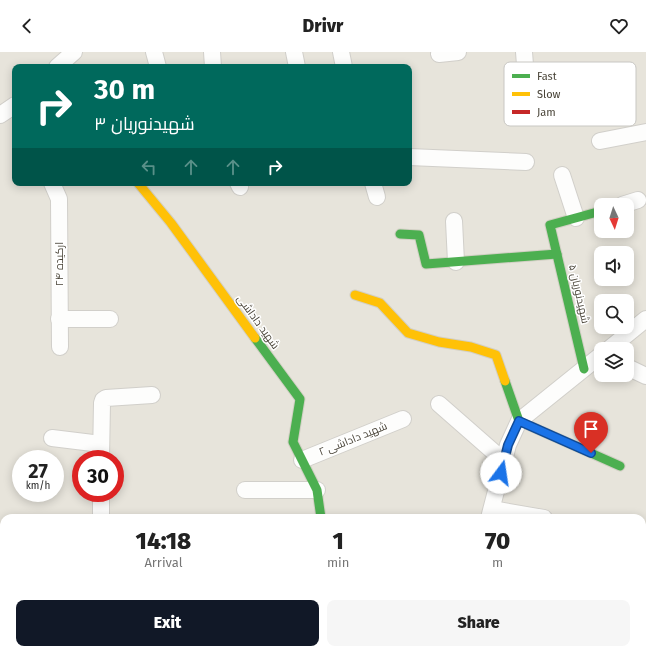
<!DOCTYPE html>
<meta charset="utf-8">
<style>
:root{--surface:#fff;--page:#f6f6f6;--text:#222;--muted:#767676;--accent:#111827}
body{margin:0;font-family:"Fira Sans",Cairo,sans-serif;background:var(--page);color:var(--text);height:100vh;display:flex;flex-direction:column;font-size:15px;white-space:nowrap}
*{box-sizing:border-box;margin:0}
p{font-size:13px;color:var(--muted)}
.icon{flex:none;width:22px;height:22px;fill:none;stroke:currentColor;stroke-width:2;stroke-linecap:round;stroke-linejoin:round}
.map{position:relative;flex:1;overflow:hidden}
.panel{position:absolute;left:0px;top:462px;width:646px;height:140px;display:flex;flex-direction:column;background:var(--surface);border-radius:12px 12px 0 0;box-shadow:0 2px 10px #0003}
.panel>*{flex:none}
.hud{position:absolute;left:12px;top:12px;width:400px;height:122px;border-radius:8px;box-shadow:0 2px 10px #0003;background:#00695c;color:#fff;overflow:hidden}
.needle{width:26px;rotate:176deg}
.tools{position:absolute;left:594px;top:146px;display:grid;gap:8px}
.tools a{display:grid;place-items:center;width:40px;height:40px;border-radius:8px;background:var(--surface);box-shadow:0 2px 10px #0003;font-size:20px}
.speed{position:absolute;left:12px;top:398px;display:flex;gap:8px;font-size:20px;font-weight:700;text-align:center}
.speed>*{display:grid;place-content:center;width:52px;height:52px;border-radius:50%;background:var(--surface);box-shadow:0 2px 10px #0003;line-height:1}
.speed small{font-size:10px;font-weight:400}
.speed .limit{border:6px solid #d22;background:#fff;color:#111}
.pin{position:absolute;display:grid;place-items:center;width:34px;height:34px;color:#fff;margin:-41px -17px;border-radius:50% 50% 50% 0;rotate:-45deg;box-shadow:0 0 4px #0007}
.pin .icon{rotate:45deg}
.me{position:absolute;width:44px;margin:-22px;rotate:14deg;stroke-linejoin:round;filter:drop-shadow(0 0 3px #0008)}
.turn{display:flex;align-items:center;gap:14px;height:84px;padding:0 16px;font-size:18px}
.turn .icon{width:52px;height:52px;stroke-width:2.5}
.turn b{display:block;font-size:28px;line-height:34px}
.lanes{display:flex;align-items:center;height:38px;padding:0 16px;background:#0003;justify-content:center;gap:20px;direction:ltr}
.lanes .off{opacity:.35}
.eta{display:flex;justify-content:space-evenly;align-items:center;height:68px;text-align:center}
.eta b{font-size:24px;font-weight:800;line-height:28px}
.button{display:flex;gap:8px;margin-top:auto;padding:8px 16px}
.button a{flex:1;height:46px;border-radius:8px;background:var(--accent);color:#fff;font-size:16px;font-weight:800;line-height:46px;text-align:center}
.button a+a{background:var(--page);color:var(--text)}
header{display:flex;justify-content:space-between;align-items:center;height:52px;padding:0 16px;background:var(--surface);font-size:18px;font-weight:800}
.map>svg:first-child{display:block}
.residential{fill:#e7e4db;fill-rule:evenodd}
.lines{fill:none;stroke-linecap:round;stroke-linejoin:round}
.street-casing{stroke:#d1cfca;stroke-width:18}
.fast-casing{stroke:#d2cfc4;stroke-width:11}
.slow-casing{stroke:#d2cfc4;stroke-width:11}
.jam-casing{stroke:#d2cfc4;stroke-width:11}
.street{stroke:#fdfdfc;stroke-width:16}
.fast{stroke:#4caf50;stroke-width:9}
.slow{stroke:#ffc107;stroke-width:9}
.jam{stroke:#c62828;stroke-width:9}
.route-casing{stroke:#114b97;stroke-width:10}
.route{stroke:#1a73e8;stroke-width:7}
.labels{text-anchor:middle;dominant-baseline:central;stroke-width:3;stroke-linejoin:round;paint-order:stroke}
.street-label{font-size:11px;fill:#494438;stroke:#fff}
.key{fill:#fff;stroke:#c8c7c3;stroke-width:1}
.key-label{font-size:11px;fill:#494438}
</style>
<header><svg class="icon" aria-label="back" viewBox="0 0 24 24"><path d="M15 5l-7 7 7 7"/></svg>Drivr<svg class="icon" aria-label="heart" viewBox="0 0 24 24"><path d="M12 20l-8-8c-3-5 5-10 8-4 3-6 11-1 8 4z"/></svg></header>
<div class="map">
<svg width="646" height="602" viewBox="0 0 646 602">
<rect width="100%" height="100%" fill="#f3f2ed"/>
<path class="residential" d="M 0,0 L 646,0 L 646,602 L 0,602 ZM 15,15 L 409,15 L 409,131 L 15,131 ZM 601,153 L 627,153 L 627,179 L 601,179 ZM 601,201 L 627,201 L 627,227 L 601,227 ZM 601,249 L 627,249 L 627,275 L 601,275 ZM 601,297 L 627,297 L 627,323 L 601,323 ZM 21,407 L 55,407 L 55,441 L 21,441 ZM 81,407 L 115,407 L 115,441 L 81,441 ZM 4,466 L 642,466 L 642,598 L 4,598 Z"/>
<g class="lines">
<defs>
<g id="street">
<polyline points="154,0 158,15"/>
<polyline points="212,0 213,15"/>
<polyline points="294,0 297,15"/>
<polyline points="341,0 344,15"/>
<polyline points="524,0 526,26"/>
<polyline points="439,2 458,0"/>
<polyline points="57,15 74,0"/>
<polyline points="0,63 15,53"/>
<polyline points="600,89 646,80"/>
<polyline points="409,105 526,110"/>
<polyline points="562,123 576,166"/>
<polyline points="52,131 59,147 60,295"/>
<polyline points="238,131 240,135"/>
<polyline points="373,131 377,145"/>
<polyline points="622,153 638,148"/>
<polyline points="454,169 456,210"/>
<polyline points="59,267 110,267"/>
<polyline points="609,297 646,267"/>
<polyline points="627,315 646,324"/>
<polyline points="439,352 504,409"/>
<polyline points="52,386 101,392"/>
<polyline points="101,407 102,351 103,348 106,346 152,343"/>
<polyline points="302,408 403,367"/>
<polyline points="245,438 317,438"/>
<polyline points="492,457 544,466"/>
<polyline points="101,466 101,441"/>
<polyline points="489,466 508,393 519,369 601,303"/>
<polyline points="0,527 4,529"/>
<polyline points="91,598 95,602"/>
<polyline points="188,598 190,602"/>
<polyline points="346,598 346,602"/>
</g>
<g id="fast">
<polyline points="400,182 419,183 426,212 557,202"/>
<polyline points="255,286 300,347 293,390 317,438 321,466"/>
<polyline points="584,317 550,173 601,159"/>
<polyline points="505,329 519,369 620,414"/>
<polyline points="234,602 243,598"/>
</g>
<g id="slow">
<polyline points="138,131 171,171 255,286"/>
<polyline points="355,243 380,251 408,281 439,290 471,295 496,303 505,329"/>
</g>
<polyline id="jam" points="437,598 466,602"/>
</defs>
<use href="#street" class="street-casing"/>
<use href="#fast" class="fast-casing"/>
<use href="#slow" class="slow-casing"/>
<use href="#jam" class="jam-casing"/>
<use href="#street" class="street"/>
<use href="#fast" class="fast"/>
<use href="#slow" class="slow"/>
<use href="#jam" class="jam"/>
</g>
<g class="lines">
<defs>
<polyline id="route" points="501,421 508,393 519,369 591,401"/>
</defs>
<use href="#route" class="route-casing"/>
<use href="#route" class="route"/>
</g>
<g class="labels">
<g class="street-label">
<text transform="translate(59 212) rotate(-90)">ارکیده ۲۴</text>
<text transform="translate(579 242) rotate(77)">شهیدنوریان ۵</text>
<text transform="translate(258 270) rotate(54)">شهید داداشی</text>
<text transform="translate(353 387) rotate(-22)">شهید داداشی ۲</text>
</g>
</g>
<rect x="504" y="10" width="132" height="64" rx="6" class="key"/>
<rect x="512" y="22" width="18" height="4" fill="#4caf50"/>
<rect x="512" y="40" width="18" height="4" fill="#ffc107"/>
<rect x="512" y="58" width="18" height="4" fill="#c62828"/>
<g class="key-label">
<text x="537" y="28">Fast</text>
<text x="537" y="46">Slow</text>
<text x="537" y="64">Jam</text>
</g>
</svg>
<div class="tools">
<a><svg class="needle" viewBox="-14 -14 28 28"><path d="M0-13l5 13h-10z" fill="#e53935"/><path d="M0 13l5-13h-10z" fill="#767676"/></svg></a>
<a><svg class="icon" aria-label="sound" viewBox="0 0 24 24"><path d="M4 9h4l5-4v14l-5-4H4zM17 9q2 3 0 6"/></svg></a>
<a><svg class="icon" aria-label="search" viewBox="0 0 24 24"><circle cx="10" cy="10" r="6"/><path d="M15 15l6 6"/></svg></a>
<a><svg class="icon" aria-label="layers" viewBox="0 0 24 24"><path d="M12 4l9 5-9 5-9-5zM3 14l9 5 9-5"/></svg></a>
</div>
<div class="speed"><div>27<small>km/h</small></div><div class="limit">30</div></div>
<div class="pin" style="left:591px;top:401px;background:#d93025"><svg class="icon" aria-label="arrive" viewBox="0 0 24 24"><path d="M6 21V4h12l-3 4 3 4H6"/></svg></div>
<svg class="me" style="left:501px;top:421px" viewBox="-20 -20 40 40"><circle r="19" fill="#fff"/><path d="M0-13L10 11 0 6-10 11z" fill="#1a73e8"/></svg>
<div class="hud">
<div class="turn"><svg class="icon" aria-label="right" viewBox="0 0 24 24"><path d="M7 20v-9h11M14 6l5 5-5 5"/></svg><div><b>30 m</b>شهیدنوریان ۳</div></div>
<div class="lanes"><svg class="icon off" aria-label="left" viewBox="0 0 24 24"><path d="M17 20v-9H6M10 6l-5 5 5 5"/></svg><svg class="icon off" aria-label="ahead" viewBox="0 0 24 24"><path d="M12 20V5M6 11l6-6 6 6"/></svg><svg class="icon off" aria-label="ahead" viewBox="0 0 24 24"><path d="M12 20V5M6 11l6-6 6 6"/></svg><svg class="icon" aria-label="right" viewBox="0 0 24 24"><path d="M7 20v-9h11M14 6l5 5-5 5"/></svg></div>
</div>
<section class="panel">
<div class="eta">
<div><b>14:18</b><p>Arrival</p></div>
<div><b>1</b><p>min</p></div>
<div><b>70</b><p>m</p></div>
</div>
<div class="button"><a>Exit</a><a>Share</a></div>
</section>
</div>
